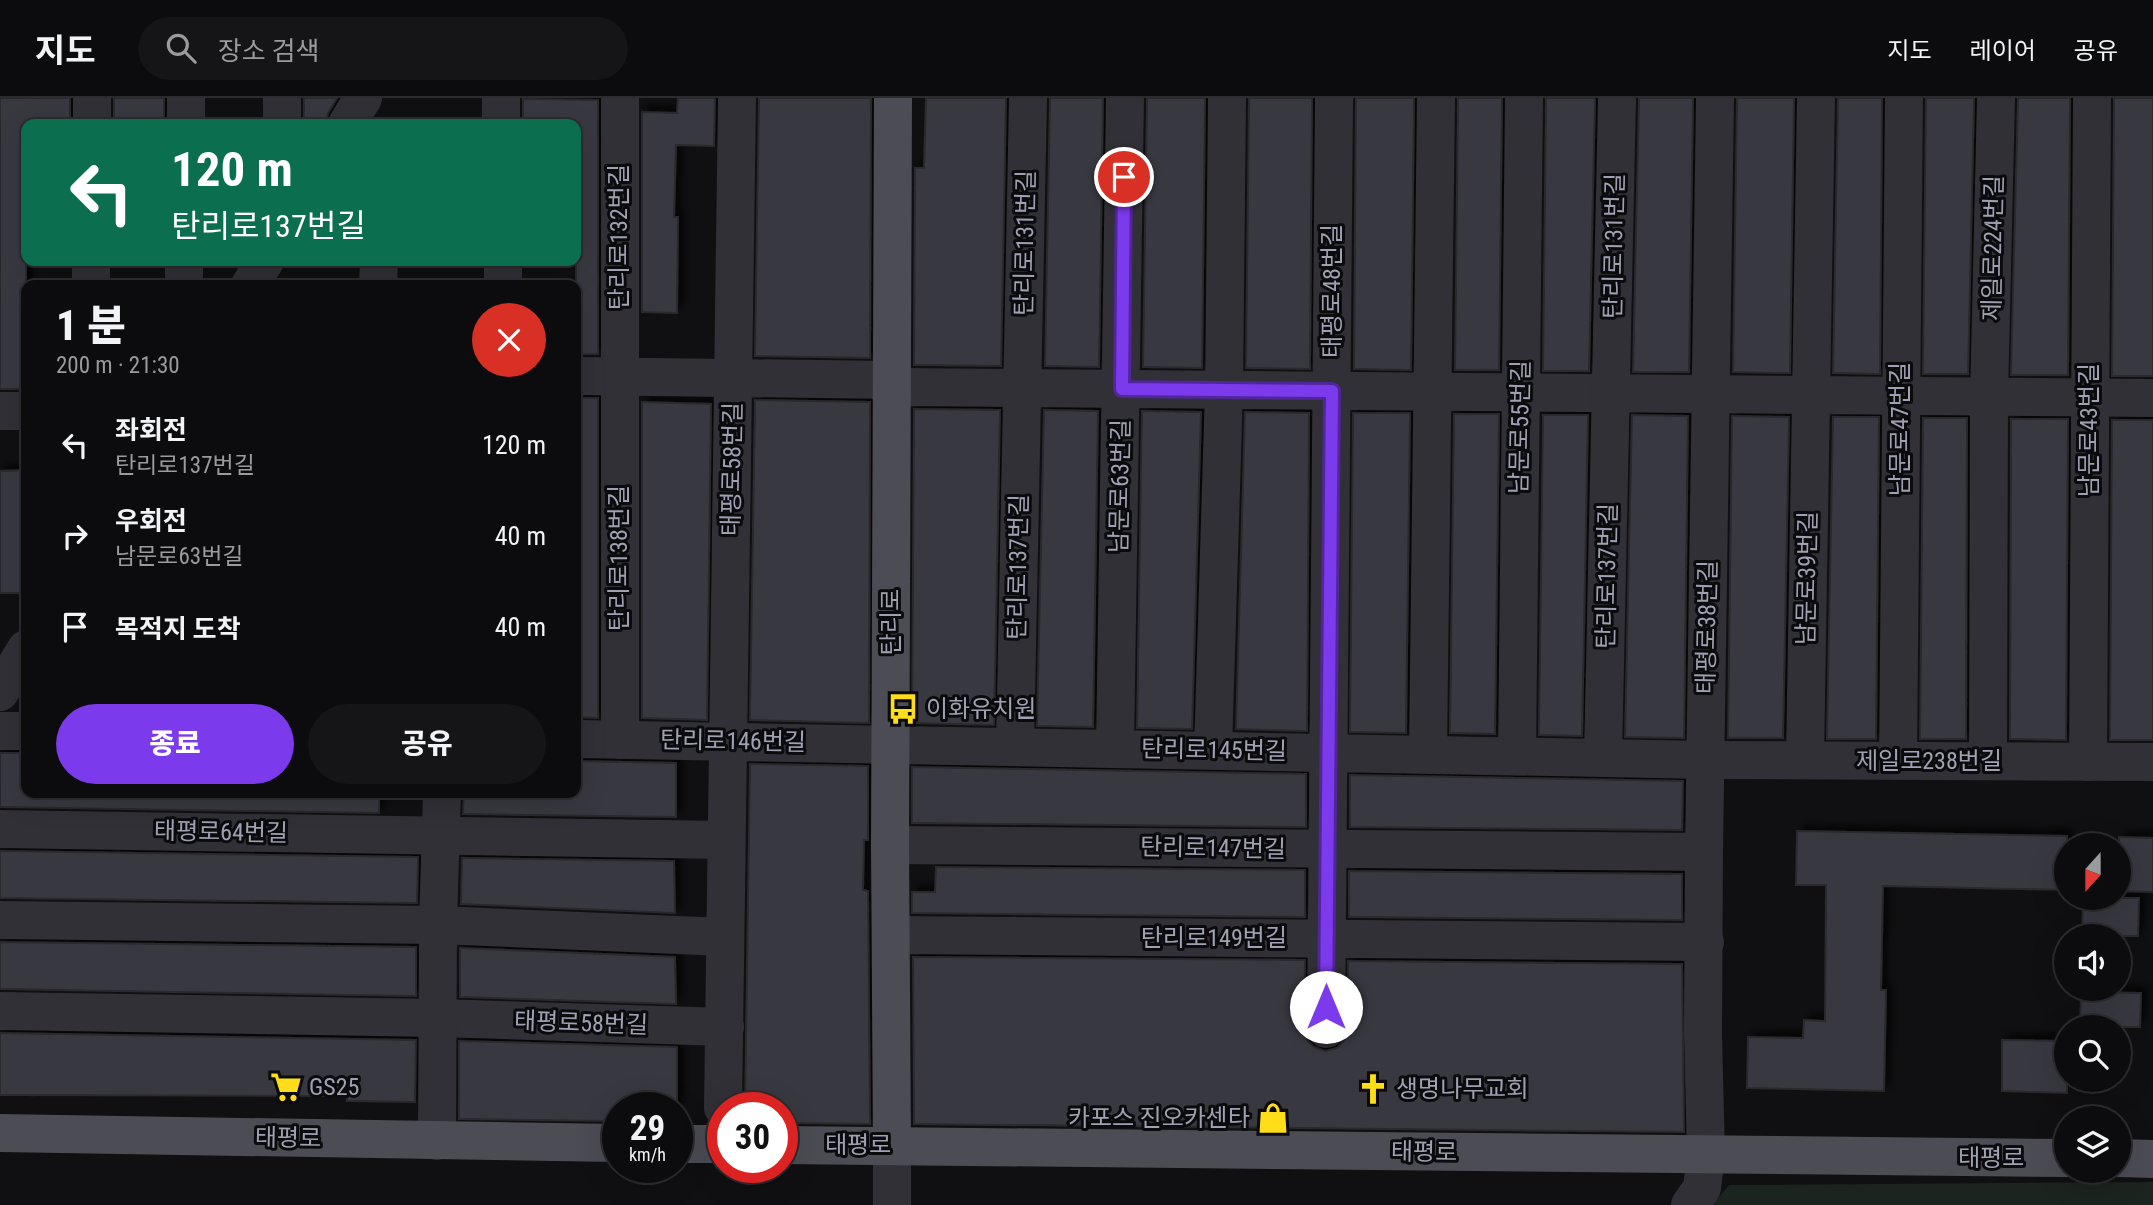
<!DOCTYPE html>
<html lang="ko">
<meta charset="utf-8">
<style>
:root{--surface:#0c0b0d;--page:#151416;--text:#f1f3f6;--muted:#9a9b9d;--line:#2c2b2e;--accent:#7c3aed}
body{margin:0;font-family:"Roboto Condensed","Noto Sans KR",sans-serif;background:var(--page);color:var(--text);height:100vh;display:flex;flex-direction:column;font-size:26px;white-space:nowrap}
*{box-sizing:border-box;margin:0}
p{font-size:23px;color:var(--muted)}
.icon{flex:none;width:38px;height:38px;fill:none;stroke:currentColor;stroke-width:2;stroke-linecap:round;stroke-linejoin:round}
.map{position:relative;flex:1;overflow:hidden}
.drawer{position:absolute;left:21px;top:182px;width:560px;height:518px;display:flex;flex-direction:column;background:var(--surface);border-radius:14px;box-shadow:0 7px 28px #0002,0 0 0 2px var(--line)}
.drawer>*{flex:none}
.guide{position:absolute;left:21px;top:21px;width:560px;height:147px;border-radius:14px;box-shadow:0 7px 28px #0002,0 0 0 2px var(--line);background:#0b6e4f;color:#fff;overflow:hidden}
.needle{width:46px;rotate:201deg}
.controls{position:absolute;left:2054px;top:735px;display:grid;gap:14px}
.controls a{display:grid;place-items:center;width:77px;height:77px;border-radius:50%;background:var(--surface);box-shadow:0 7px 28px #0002,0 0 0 2px var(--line);font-size:35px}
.speed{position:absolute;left:602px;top:994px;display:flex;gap:14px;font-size:35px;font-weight:700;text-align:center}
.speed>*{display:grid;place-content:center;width:91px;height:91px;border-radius:50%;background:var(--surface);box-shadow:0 7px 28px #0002,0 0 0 2px var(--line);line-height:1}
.speed small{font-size:18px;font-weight:400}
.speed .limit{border:10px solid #d22;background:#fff;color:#111}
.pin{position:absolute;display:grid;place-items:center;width:60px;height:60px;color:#fff;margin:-30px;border:4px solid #fff;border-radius:50%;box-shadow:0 2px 7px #0007}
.me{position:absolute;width:77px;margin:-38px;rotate:0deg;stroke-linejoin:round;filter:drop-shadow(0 0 5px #0008)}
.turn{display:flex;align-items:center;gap:24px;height:147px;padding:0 35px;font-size:32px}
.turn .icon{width:91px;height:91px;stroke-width:2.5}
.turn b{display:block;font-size:49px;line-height:60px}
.round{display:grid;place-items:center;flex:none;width:74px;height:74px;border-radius:37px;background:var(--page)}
.overview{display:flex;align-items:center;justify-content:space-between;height:119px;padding:0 35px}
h1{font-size:42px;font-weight:800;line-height:52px}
.cta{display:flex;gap:14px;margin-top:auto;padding:14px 35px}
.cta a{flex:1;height:80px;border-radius:42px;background:var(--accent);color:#fff;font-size:28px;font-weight:800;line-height:80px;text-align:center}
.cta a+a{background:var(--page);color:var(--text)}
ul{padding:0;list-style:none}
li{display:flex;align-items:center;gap:21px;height:91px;padding:0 35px}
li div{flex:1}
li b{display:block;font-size:26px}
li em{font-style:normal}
header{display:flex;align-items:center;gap:42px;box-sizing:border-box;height:98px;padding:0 35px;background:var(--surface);border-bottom:2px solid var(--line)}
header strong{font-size:33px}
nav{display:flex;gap:38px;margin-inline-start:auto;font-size:24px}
.search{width:490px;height:63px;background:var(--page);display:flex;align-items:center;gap:18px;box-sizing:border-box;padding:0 24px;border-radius:38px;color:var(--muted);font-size:26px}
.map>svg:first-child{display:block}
.green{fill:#1b241e}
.building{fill:#39393f;stroke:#2a292d;stroke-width:2;filter:url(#shadow)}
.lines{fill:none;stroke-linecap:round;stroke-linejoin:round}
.minor{stroke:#303036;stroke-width:38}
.major{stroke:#4c4c55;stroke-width:38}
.route-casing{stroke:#51269a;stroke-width:18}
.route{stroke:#7c3aed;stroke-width:12}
.labels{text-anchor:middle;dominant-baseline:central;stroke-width:6;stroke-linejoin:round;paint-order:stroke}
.street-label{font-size:24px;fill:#9fa1b3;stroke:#0b0a0c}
.poi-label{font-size:24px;fill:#9fa1b3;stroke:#0b0a0c;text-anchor:start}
</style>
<header>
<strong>지도</strong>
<div class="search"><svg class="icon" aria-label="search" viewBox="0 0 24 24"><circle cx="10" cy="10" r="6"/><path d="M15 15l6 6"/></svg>장소 검색</div>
<nav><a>지도</a><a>레이어</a><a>공유</a></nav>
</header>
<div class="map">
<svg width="2153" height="1107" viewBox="0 0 2153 1107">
<defs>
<filter id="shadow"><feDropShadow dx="6" dy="-6" stdDeviation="3.5" flood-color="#0009"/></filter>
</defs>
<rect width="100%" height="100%" fill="#100f11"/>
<polygon class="green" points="2153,1084 2153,1107 1712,1107 1729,1087"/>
<g class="building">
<polygon points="0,0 70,0 70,26 26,26 26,291 0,291"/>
<rect x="114" y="0" width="50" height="26"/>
<polygon points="304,0 337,0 328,15 325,26 304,26"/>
<polygon points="678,0 715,0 714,48 676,47 674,119 678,119 677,215 642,214 642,14 677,15"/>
<polygon points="759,0 871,0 870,260 755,258"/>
<polygon points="926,0 1006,0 1001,268 914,267 915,70 924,70"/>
<polygon points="1050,0 1103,0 1099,269 1045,268"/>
<polygon points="1147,0 1205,0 1202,270 1143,269"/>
<polygon points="1249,0 1312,0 1310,271 1246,270"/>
<polygon points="1356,0 1414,0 1411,272 1354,271"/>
<polygon points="1458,0 1502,0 1499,272 1455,272"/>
<polygon points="1546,0 1595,0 1589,273 1543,273"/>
<polygon points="1639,0 1693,0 1689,274 1633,274"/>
<polygon points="1737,0 1794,0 1790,275 1733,274"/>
<polygon points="1838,0 1882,0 1880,276 1833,275"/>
<polygon points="1926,0 1974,0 1968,276 1923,276"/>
<polygon points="2018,0 2070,0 2068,277 2011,277"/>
<polygon points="2114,0 2153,0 2153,278 2112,278"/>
<polygon points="523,1 598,2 598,256 576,256 576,26 523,26"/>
<polygon points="576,300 598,300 598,620 576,619"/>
<polygon points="755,302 870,304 869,625 750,622"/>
<polygon points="642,304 711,306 707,622 642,620"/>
<polygon points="914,311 1000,312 994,627 912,625"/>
<polygon points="1044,312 1098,313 1093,629 1037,628"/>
<polygon points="1142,313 1201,314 1192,631 1137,630"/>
<polygon points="1245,314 1309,315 1307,633 1236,631"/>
<polygon points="1353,315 1410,315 1406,635 1350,634"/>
<polygon points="1454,316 1499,316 1495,636 1450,635"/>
<polygon points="1543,317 1588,317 1582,638 1539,637"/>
<polygon points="1632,317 1688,318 1684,640 1625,639"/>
<polygon points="1732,318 1789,319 1783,640 1728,640"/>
<polygon points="1833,319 1879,319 1876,641 1827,641"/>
<polygon points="1923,320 1967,320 1966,641 1920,641"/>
<polygon points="2011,321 2068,321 2066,642 2010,641"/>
<polygon points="2112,322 2153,322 2153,642 2110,642"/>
<polygon points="26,372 26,495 0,495 0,373"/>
<polygon points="0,655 26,655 26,695 379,695 379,715 0,709"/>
<polygon points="576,663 676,665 676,719 463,716 464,695 576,695"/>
<polygon points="750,666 868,668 868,742 864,742 863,792 868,793 870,1026 782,1025 782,1010 745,1010"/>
<polygon points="912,669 1306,676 1306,729 912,725"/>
<polygon points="1350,677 1683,683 1682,732 1350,729"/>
<polygon points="1797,733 2067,738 2067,792 1883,788 1881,892 1886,892 1884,993 1747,990 1748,939 1803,940 1804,922 1825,923 1826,787 1796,787"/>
<polygon points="2119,739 2153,740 2153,794 2119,793"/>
<polygon points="0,753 418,759 417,805 0,800"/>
<polygon points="462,760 674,763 675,815 461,806"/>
<polygon points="936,769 1305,772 1305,819 912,815 912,794 935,794"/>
<polygon points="1349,773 1682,776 1682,822 1349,819"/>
<polygon points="2083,800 2139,800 2138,838 2082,838"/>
<polygon points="0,844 416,849 416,898 0,891"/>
<polygon points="460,850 675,859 676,906 460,899"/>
<polygon points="913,859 1305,862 1304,931 1307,942 1314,949 1325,953 1337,950 1345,941 1348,932 1348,863 1682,866 1684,1034 914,1026"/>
<polygon points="2081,894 2141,895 2140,929 2080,929"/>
<polygon points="0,935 416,942 415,1004 347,1003 347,998 0,997"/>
<polygon points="2002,942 2067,943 2067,995 2002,993"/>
<polygon points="459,943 677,949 677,1010 618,1010 618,1023 459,1021"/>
</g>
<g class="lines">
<g class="minor">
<polyline points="501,0 501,26"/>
<polyline points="92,26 92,0"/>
<polyline points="186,26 186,0"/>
<polyline points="282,26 282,0"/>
<polyline points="347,26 363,0"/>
<polyline points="503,163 503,187"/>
<polyline points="91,187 91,163"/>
<polyline points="184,187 184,163"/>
<polyline points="250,187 265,163"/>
<polyline points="378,187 379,163"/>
<polyline points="576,278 892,282"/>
<polyline points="892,289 2153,300"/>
<polyline points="0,313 26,313"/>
<polyline points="0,594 26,551"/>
<polyline points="0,633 26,633"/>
<polyline points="576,641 1706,662 2153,664"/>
<polyline points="620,642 620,0"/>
<polyline points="1015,649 1028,0"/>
<polyline points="1115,650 1125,0"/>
<polyline points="1213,652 1224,292 1227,0"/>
<polyline points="1428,656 1436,0"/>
<polyline points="1517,658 1524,0"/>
<polyline points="1603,660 1617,0"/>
<polyline points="1805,662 1816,0"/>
<polyline points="1898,663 1904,0"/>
<polyline points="1988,663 1989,299 1996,0"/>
<polyline points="2088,664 2092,0"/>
<polyline points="0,731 726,742"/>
<polyline points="890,747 1704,754"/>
<polyline points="0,822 438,827 725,839"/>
<polyline points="891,837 1705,844"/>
<polyline points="0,913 438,920 725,929"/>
<polyline points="1326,931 1334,0"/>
<polyline points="723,1010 737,0"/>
<polyline points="437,1043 438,827 442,695"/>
<polyline points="892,1107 892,1048"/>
<polyline points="1690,1107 1702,1090 1706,1058 1703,936 1704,754 1715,0"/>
</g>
<g class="major">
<polyline points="0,1035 618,1045"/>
<polyline points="677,1046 723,1046"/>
<polyline points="782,1047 2067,1060"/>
<polyline points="892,1048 890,747 893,0"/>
<polyline points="2119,1060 2153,1061"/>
</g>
</g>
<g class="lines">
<defs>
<polyline id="route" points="1124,79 1122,291 1332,293 1326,909"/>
</defs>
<use href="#route" class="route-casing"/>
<use href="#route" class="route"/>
</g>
<defs>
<symbol id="bus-bare" viewBox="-9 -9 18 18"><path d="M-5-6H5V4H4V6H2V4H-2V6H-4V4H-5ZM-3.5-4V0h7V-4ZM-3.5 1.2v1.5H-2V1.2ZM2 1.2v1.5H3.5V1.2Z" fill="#ffde19" stroke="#0b0a0c" stroke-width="2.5" paint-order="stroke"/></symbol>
<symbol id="supermarket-bare" viewBox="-9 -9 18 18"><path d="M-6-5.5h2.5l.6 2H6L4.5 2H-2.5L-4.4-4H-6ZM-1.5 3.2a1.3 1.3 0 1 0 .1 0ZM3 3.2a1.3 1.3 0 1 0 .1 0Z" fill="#ffde19" stroke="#0b0a0c" stroke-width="2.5" paint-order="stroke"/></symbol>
<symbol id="church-bare" viewBox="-9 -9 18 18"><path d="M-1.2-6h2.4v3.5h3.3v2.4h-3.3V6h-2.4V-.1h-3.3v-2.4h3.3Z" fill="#ffde19" stroke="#0b0a0c" stroke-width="2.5" paint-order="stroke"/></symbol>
<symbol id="shop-bare" viewBox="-9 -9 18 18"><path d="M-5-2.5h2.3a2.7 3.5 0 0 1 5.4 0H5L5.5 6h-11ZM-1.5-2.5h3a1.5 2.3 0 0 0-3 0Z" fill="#ffde19" stroke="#0b0a0c" stroke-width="2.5" paint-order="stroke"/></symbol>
</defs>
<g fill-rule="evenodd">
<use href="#bus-bare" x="881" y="589" width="44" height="44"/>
<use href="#supermarket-bare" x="264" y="967" width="44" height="44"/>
<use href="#church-bare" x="1351" y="969" width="44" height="44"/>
<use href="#shop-bare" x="1251" y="998" width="44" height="44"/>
</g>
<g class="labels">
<g class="street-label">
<text transform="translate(619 139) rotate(-90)">탄리로132번길</text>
<text transform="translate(1025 145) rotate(-89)">탄리로131번길</text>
<text transform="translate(1614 148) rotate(-89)">탄리로131번길</text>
<text transform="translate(1993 150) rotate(-89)">제일로224번길</text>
<text transform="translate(1332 193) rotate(-90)">태평로48번길</text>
<text transform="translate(1520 329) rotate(-89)">남문로55번길</text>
<text transform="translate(1900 331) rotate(-90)">남문로47번길</text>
<text transform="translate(2089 332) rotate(-90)">남문로43번길</text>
<text transform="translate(732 371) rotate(-89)">태평로58번길</text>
<text transform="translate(1120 388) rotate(-89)">남문로63번길</text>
<text transform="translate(619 460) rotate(-90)">탄리로138번길</text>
<text transform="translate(1018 469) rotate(-89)">탄리로137번길</text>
<text transform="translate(1607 478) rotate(-89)">탄리로137번길</text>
<text transform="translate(1807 480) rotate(-89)">남문로39번길</text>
<text transform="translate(891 524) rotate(-90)">탄리로</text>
<text transform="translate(1707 529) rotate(-89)">태평로38번길</text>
<text transform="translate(733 643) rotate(1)">탄리로146번길</text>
<text transform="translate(1214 652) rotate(1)">탄리로145번길</text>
<text x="1929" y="663">제일로238번길</text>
<text transform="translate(221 734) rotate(1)">태평로64번길</text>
<text transform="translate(1213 750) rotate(1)">탄리로147번길</text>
<text x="1214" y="840">탄리로149번길</text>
<text transform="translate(581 925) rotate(2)">태평로58번길</text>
<text transform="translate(288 1040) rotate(1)">태평로</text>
<text x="858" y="1047">태평로</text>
<text transform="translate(1424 1054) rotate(1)">태평로</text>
<text x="1991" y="1060">태평로</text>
</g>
<g class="poi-label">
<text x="926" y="611">이화유치원</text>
<text x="309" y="989">GS25</text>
<text x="1396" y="991">생명나무교회</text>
<text x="1250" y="1020" text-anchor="end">카포스 진오카센타</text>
</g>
</g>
</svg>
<div class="controls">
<a><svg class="needle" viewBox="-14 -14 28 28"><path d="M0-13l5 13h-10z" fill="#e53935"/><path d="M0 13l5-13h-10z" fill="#9a9b9d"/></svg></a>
<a><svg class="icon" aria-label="sound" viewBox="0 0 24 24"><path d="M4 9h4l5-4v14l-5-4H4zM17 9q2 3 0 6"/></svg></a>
<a><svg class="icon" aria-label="search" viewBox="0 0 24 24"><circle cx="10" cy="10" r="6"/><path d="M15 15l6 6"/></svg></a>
<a><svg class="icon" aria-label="layers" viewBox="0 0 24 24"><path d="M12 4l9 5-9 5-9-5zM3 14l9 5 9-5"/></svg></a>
</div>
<div class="speed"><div>29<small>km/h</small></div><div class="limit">30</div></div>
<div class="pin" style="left:1124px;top:79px;background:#d93025"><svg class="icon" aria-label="arrive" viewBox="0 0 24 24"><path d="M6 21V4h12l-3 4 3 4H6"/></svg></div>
<svg class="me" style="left:1326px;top:909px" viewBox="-20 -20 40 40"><circle r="19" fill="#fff"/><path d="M0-13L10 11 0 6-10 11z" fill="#7c3aed"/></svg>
<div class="guide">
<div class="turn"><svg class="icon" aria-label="left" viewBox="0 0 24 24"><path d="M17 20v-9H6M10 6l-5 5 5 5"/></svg><div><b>120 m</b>탄리로137번길</div></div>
</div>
<section class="drawer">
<div class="overview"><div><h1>1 분</h1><p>200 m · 21:30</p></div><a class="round" style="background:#d93025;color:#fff"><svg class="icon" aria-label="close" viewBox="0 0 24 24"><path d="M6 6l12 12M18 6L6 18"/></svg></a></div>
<ul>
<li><svg class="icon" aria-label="left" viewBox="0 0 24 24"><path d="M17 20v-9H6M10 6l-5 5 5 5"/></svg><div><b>좌회전</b><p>탄리로137번길</p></div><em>120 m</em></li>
<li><svg class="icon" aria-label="right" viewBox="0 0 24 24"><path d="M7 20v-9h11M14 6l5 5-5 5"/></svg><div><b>우회전</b><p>남문로63번길</p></div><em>40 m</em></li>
<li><svg class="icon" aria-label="arrive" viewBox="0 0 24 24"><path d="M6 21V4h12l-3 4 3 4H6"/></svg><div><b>목적지 도착</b></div><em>40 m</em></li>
</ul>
<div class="cta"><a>종료</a><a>공유</a></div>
</section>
</div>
